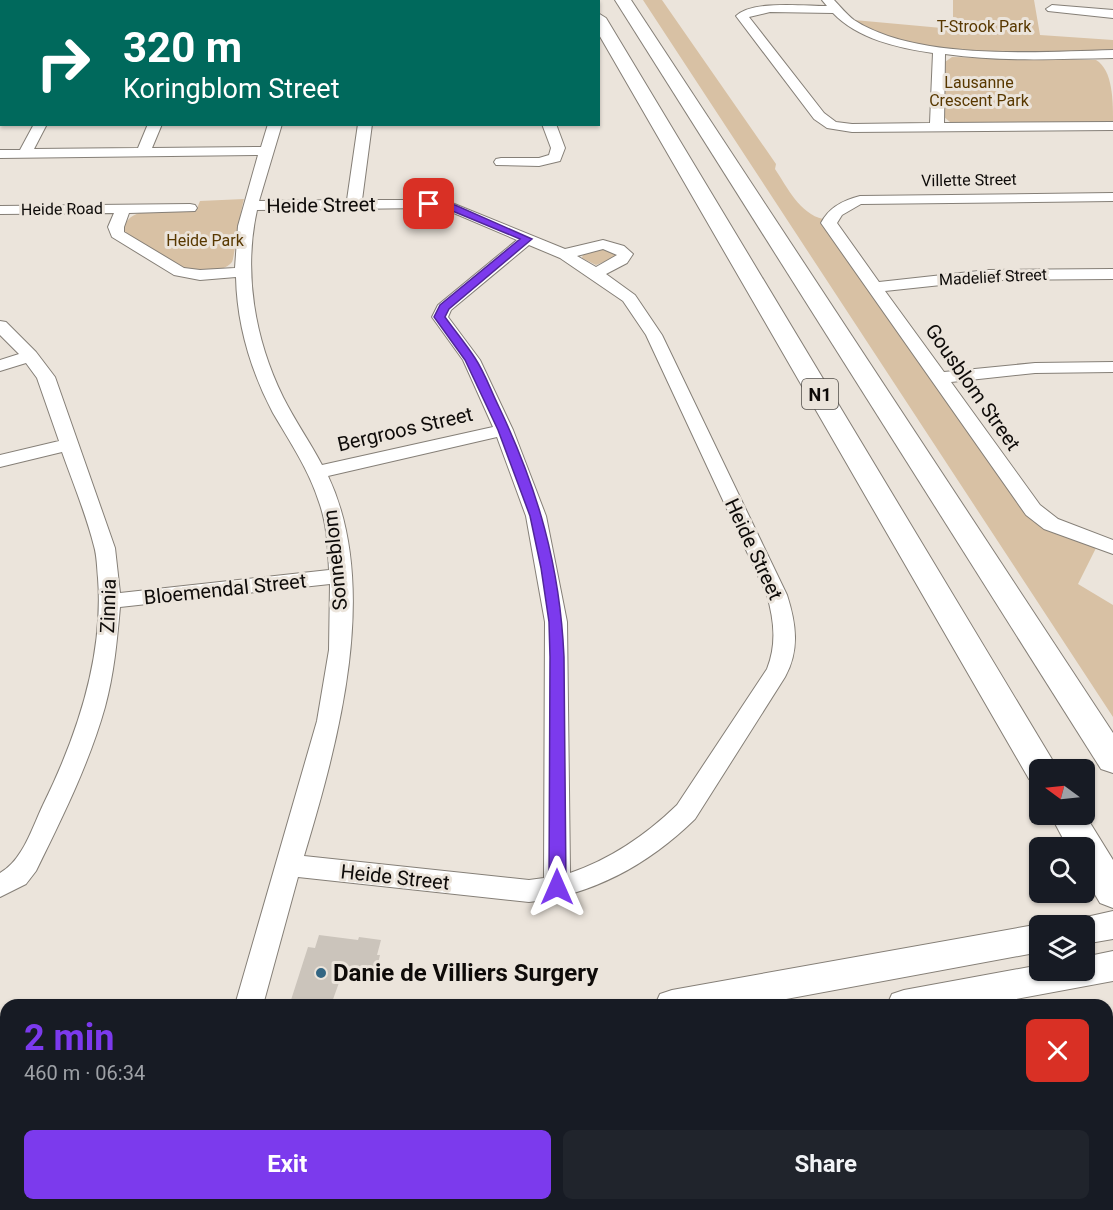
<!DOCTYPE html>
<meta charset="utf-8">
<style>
:root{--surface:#171b24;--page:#20242c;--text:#f1f3f6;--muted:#9ea1a6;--accent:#7c3aed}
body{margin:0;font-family:Roboto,sans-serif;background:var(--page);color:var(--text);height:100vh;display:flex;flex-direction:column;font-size:22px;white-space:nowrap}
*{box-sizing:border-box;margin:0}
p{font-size:20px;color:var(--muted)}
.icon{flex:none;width:33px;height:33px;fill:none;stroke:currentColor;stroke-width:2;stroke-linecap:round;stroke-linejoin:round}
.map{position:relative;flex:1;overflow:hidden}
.details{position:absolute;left:0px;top:999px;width:1113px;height:212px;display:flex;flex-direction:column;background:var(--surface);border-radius:18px 18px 0 0;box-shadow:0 2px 4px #0004}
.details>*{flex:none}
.top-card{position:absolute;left:0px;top:0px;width:600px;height:126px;box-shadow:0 2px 4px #0004;background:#00695c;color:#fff;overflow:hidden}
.needle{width:39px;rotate:285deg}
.tools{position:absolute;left:1029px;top:759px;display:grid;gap:12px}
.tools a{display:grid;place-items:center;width:66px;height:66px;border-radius:9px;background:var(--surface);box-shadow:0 2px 4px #0004;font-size:30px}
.pin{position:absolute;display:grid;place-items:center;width:51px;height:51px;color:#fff;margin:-26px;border-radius:12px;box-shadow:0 3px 9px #0006}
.me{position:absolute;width:66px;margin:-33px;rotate:0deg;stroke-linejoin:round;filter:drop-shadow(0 0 4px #0008)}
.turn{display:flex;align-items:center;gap:21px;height:126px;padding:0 24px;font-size:27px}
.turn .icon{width:78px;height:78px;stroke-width:2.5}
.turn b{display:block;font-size:42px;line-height:51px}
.round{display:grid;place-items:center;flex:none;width:63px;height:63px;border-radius:9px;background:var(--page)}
.summary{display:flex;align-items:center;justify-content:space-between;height:102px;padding:0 24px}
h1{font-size:36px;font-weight:700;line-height:45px;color:var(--accent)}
.action{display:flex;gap:12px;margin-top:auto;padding:12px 24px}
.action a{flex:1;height:69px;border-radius:9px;background:var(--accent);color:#fff;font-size:24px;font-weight:700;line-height:69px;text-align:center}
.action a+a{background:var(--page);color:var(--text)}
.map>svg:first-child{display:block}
.green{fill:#d8c1a4}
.building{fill:#cbc4bb}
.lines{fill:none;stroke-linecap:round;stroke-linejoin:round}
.minor-casing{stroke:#857f77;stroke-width:2}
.major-casing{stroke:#857f77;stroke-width:2}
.highway-casing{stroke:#857f77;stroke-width:2}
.minor{fill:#fff;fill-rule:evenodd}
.major{fill:#fff;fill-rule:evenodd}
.highway{fill:#fff;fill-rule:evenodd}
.route{fill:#7c3aed;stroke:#51269a;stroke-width:1.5}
.poi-dot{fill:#336683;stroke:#ebe4db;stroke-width:2}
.labels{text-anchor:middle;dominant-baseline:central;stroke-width:6;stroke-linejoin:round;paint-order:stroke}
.far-park-label{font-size:16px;fill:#583800;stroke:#ebe4db}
.far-street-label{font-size:16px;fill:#0e0b09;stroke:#ebe4db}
.shield{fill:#ebe4db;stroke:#504c48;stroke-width:1.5}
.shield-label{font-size:18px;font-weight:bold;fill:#0e0b09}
.street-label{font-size:20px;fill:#0e0b09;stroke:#ebe4db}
.near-poi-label{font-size:24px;font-weight:bold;fill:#0e0b09;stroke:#ebe4db;text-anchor:start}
</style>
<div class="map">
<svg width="1113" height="1210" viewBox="0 0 1113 1210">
<rect width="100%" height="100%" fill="#ebe4db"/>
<g class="green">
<path d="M 643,0 L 662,0 L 776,164 L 775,169 C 787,187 800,214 823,219 L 823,222 L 1027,516 L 1041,526 L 1096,548 L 1078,584 L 1113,605 L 1113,717 Z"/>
<path d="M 953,0 L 1034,0 L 1040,35 L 1113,40 L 1113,52 C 1031,52 927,64 854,20 L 953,29 Z"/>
<path d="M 952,57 L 1096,60 C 1113,70 1113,101 1113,123 L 950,122 L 943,116 L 945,62 Z"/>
<path d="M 244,199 C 241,208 234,259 232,262 C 223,274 196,272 184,268 C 165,262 142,243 125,232 L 123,229 C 130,203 174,211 196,211 L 200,201 Z"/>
<polygon points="599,249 615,253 616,257 596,265 582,258 583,254"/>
<polygon points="1107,1041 1113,1053 1113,1210 709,1210 723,1204 1107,1204"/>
</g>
<polygon class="building" points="319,935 358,940 359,937 381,940 377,955 380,955 374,980 341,977 331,1005 298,1005 299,1001 291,1000 308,947 315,948"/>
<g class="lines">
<defs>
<g id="minor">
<polygon points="8,0 20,0 7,2"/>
<polygon points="107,0 119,0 106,2"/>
<polygon points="124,0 139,0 140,2 125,2"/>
<polygon points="290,0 302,0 303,2 291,2"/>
<polygon points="400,0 412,0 413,2 401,2"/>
<polygon points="473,0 498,0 472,2"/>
<path d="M 822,0 L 834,0 C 840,6 847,15 854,20 C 917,61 1039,52 1113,50 L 1113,58 C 1057,59 1001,62 945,54 L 944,123 L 1113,122 L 1113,130 L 852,132 L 827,128 L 814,119 L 736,16 C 752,0 804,6 827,6 ZM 770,12 L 833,13 C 858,39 898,48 933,53 L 930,123 L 852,124 L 836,122 L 824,113 L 749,17 Z"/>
<polygon points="1052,5 1113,10 1113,18 1048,11 1046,9"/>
<polygon points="0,15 2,15 0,24"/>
<path d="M 34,124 L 47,124 L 34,149 L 138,148 L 148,124 L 162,124 L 152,148 L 261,147 L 268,124 L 282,124 L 259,201 L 347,200 L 358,124 L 372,124 L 362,200 L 429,200 L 452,203 L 565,249 L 603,240 L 624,246 L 633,254 L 627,263 L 606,274 L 635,295 L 662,335 L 787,595 C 796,623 800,650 785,677 L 695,819 C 649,864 593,895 529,902 L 298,877 L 263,1005 L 235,1005 L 317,721 L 329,650 L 330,584 L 120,607 C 117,641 114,674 105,707 C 89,764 62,818 36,871 L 26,884 L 0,897 L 0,873 C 23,860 32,828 43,805 C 77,736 104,656 98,578 C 97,568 97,556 94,546 C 86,514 73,483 62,452 L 0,467 L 0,455 L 59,441 L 37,378 L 26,363 L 0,371 L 0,360 L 19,354 L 0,335 L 0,321 L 6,322 L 36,352 L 55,377 L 115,548 L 120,593 L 329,570 C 328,547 327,524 319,502 C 309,470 290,442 273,413 C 251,371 237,325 236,277 L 200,280 L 174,275 L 112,237 L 108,227 L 114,213 L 0,214 L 0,206 L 190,204 L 195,205 L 197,208 L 195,211 L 129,213 L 124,227 L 124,232 L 184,268 L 200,270 L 235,268 L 238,226 L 258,155 L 0,158 L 0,150 L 20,150 ZM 429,208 L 449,211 L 517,240 L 438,305 L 432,317 L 463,360 L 493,427 L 322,465 C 310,442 295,421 283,397 C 255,340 243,273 257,210 ZM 529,245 L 560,258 L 623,301 L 646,335 L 767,595 C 774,620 777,644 767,669 L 677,805 C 646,835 611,859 570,873 L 567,622 L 546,516 L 513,430 L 480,360 L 448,317 L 451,310 ZM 603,249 L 617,255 L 596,267 L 577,256 ZM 497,437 L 526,516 L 545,622 L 544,878 L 529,880 L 304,856 C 338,743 381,588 328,476 Z"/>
<polygon points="542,124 556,124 565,148 560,161 539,166 496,165 494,162 496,159 501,158 539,158 549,155 551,148"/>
<path d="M 1113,193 L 1113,201 L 861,204 L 842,215 L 837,223 L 879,282 L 988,270 L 1113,269 L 1113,279 L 988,280 L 885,291 L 944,372 L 1035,363 L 1113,362 L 1113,372 L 1035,373 L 951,382 L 1040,505 L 1058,519 L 1113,540 L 1113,554 L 1044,529 L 1026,515 L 821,223 C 829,207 844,200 860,196 Z"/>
<polygon points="217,1204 247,1204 248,1210 218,1210"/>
<polygon points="448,1204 481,1204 479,1210 446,1210"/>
</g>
<g id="major">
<polygon points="1113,911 1113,939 1084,944 1084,926 1070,926 1073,920"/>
<polygon points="1040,924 1044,926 1040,926 1040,952 754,1005 655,1005 660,994 672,990"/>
<polygon points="1113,951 1113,981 984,1005 887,1005 892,994 904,990 1040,965 1040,970 1084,970 1084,957"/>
<polygon points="6,1109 6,1143 0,1144 0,1110"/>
<polygon points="6,1147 6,1183 0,1184 0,1148"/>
</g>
<g id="highway">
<polygon points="615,0 631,0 1113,733 1113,773 1101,769"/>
<polygon points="598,13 606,18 1053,761 1058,770 1040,770 1040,783 1029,779 598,33"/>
<polygon points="1084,813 1113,860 1113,908 1100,903 1084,876 1084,848 1068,848 1050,814 1084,814"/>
</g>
</defs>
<use href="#minor" class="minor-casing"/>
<use href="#major" class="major-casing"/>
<use href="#highway" class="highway-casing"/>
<use href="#minor" class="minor"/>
<use href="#major" class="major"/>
<use href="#highway" class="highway"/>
</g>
<path class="route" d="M 429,201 L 455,205 L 532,239 L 449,309 L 445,317 C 455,331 466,344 475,358 C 485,373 491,391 499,407 C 538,489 560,566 564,657 L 566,887 L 563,892 L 557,894 L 552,892 L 549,887 L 550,657 L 549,622 L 541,568 L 530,516 L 498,430 L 465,360 L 434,317 L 440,305 L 520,239 L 450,210 L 426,206 L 425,204 Z"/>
<circle class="poi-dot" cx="321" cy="973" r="6"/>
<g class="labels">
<g class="far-park-label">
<text x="984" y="26">T-Strook Park</text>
<text x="979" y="82">Lausanne<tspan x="979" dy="18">Crescent Park</tspan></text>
<text x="205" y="240">Heide Park</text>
</g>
<g class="far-street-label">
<text transform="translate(969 180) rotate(-1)">Villette Street</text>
<text transform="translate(62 209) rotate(-1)">Heide Road</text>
<text transform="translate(993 277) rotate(-3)">Madelief Street</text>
</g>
<rect class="shield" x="802" y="379" width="36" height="30" rx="4.5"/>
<g class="shield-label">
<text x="820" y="394">N1</text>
</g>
<g class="street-label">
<text transform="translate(321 205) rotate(-1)">Heide Street</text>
<text transform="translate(973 387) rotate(55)">Gousblom Street</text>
<text transform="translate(405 429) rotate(-13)">Bergroos Street</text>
<text transform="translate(754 549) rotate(65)">Heide Street</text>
<text transform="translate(335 560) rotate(-96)">Sonneblom</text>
<text transform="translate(225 589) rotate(-6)">Bloemendal Street</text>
<text transform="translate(108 606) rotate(-88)">Zinnia</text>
<text transform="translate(395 877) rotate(6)">Heide Street</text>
</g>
<g class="near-poi-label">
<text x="333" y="973">Danie de Villiers Surgery</text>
</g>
</g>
</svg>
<div class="tools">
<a><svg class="needle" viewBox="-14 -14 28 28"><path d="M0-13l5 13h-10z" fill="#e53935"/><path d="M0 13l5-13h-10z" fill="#9ea1a6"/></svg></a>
<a><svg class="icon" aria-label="search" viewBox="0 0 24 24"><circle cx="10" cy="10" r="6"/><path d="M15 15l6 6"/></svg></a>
<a><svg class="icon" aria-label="layers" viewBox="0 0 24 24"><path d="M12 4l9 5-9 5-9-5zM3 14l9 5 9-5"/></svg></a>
</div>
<div class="pin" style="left:429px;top:204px;background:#d93025"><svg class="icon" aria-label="arrive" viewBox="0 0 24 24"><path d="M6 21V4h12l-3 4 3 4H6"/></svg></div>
<svg class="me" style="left:557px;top:887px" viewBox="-20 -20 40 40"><path d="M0-17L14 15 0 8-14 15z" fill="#7c3aed" stroke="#fff" stroke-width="4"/></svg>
<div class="top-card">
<div class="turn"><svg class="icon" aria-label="right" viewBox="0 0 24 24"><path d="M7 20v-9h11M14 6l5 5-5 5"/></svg><div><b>320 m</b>Koringblom Street</div></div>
</div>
<section class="details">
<div class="summary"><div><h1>2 min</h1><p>460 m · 06:34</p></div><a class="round" style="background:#d93025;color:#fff"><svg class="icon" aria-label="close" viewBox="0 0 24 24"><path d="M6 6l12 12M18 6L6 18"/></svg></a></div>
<div class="action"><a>Exit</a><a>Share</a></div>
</section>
</div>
